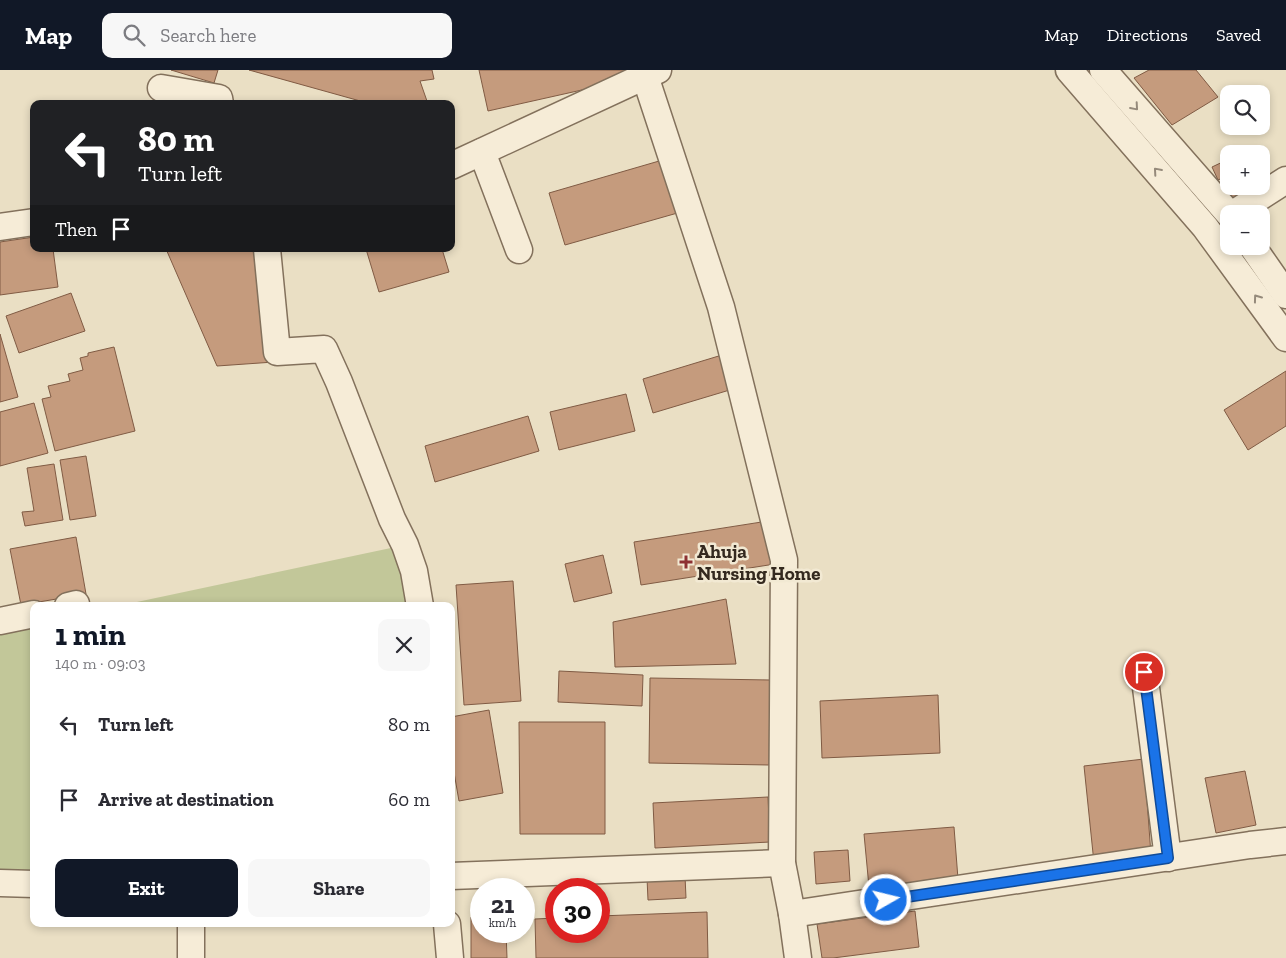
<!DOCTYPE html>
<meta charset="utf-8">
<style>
:root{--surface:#fff;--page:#f7f7f7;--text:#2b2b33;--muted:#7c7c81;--accent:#111827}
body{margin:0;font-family:"Zilla Slab",serif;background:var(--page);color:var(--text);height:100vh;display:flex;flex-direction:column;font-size:19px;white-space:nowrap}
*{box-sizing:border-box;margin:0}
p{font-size:16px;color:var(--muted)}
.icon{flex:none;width:28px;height:28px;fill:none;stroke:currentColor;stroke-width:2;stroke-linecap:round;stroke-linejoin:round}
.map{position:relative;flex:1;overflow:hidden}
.panel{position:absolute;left:30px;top:532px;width:425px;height:325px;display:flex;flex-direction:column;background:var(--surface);border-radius:10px;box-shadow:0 2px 8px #0003}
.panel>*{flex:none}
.guide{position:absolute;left:30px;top:30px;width:425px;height:152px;border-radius:10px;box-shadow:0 2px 8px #0003;background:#202124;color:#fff;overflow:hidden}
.controls{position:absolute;left:1220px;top:15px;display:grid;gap:10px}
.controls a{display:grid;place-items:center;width:50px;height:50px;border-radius:10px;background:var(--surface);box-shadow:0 2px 8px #0003;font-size:25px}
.speed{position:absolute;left:470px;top:808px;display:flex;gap:10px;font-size:25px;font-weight:700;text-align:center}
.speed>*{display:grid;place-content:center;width:65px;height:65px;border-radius:50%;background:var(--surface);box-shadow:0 2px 8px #0003;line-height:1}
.speed small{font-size:12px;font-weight:400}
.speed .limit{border:8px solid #d22;background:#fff;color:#111}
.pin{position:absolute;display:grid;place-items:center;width:42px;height:42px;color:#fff;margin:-21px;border:2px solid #fff;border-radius:50%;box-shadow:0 1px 5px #0007}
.me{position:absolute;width:55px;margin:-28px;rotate:82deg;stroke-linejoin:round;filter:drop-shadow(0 0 4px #0008)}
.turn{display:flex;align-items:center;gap:18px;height:105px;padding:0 25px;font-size:22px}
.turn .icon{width:65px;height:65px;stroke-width:2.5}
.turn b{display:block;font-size:35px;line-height:42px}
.then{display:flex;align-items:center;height:48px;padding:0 25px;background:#0003;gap:10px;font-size:19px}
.round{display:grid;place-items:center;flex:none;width:52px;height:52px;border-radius:10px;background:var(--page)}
.head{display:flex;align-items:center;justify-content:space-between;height:85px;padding:0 25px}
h1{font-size:30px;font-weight:800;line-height:38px;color:var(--accent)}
.primary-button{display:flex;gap:10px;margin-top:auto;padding:10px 25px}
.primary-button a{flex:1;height:58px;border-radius:10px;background:var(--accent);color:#fff;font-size:20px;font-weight:800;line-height:58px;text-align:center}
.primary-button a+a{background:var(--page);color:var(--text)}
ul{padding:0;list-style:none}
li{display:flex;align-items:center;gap:15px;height:75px;padding:0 25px}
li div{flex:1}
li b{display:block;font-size:19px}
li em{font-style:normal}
header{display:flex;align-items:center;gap:30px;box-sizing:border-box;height:70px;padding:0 25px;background:var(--accent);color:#fff}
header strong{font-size:24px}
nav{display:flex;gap:28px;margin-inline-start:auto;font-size:18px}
.search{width:350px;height:45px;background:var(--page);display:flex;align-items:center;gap:12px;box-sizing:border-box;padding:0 18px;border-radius:10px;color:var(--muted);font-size:19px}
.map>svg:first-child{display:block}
.green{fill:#c2c799}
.building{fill:#c59b7d;stroke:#805b44}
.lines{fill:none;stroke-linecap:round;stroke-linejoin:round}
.minor-casing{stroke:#83715c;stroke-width:29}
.minor{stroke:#f6ecd7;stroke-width:26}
.oneway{stroke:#958a7b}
.route-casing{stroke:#114b97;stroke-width:12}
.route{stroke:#1a73e8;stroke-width:9}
.poi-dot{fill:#8d3133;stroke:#f2e9d3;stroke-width:2}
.labels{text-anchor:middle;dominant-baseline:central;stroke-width:5;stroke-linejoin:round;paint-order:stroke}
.poi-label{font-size:19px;font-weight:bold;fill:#34291f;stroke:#f2e9d3;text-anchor:start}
</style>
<header>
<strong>Map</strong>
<div class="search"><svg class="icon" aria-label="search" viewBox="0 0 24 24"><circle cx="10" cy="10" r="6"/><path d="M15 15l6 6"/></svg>Search here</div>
<nav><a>Map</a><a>Directions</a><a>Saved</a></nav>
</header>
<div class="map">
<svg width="1286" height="888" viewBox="0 0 1286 888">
<rect width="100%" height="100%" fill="#eadfc4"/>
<g class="green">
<polygon points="405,475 412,536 118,536"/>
<polygon points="34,554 34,810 0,811 0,561"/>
</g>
<g class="building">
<polygon points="171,0 218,0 214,13"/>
<polygon points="249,0 432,0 434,9 420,11 428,34 371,34"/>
<polygon points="479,0 629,0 631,9 488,41"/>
<polygon points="1149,0 1196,0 1218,27 1172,55 1134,8"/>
<polygon points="666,89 681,142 565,175 549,123"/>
<polygon points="1229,89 1229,105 1218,110 1212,97"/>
<polygon points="1229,110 1229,116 1260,116 1230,132 1220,114"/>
<polygon points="34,167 34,179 53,179 58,217 0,225 0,172"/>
<polygon points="166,179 264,179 274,292 217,296"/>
<polygon points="366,179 442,179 449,202 379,222"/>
<polygon points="71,223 85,261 19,283 6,246"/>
<polygon points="0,264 18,327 0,332"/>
<polygon points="114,277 135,361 55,381 42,329 51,327 48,316 70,311 68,304 83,300 80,288 88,286 88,283"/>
<polygon points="722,285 733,319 653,343 643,309"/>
<polygon points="1286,301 1286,356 1248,380 1224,340"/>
<polygon points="626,324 635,361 559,380 550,342"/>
<polygon points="34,333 48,383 0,396 0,342"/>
<polygon points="528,346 539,381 435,412 425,376"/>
<polygon points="86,386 96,446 70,450 60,390"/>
<polygon points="54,394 63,450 25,456 22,442 34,441 27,398"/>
<polygon points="768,451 775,494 641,515 634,472"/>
<polygon points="76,467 86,524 21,535 10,479"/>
<polygon points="603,485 612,523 574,532 565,494"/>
<polygon points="513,511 521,631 464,635 456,515"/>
<polygon points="726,529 736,594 615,597 613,552"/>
<polygon points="559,601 643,605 642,636 558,632"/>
<polygon points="650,608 770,610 769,695 649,693"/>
<polygon points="938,625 940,683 822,688 820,631"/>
<polygon points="489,640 503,723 459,731 451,685 451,647"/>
<polygon points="519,652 605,652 605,764 520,764"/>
<polygon points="1144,689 1151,785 1094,793 1084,696"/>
<polygon points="1245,701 1256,755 1216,763 1205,708"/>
<polygon points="768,727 770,772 655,778 653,733"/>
<polygon points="954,757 958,809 869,817 864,764"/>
<polygon points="848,780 850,811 816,814 814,782"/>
<polygon points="685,806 686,828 648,830 647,808"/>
<polygon points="915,841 919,877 833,888 822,888 817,854"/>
<polygon points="707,842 708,888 536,888 535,849 556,848 556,861 599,861 599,846"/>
<polygon points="471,847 481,847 481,861 506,861 507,888 471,888"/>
</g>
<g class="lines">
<defs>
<g id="minor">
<polyline points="643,0 721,237 784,490 782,793 792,844 798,888"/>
<polyline points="1069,0 1205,157 1286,268"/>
<polyline points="1103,0 1229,144"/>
<polyline points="161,18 219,28 220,34"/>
<polyline points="482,82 519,180"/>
<polyline points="451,96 658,0"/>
<polyline points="1233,144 1286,110"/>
<polyline points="0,157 34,152"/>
<polyline points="1252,176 1286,225"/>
<polyline points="267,179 277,282 324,279 339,312 392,449 405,475 414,501 420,536"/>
<polyline points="68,536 76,534"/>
<polyline points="0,551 34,544"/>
<polyline points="1144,602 1168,788"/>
<polyline points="451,806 782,793"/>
<polyline points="0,813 34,814"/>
<polyline points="792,844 1250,775 1286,771"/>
<polyline points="191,854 191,888"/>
<polyline points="447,854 450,888"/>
</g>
</defs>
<use href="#minor" class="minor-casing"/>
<use href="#minor" class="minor"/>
</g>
<defs><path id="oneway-chevron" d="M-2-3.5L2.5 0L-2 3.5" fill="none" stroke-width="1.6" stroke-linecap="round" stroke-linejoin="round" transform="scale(1.25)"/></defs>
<g class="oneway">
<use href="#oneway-chevron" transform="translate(1135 37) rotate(49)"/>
<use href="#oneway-chevron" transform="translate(1157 101) rotate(-131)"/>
<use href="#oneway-chevron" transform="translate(1257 228) rotate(-126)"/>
</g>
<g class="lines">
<defs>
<polyline id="route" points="886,830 1168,788 1144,602"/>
</defs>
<use href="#route" class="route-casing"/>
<use href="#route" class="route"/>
</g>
<path class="poi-dot" d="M683.5 484.5h5v5h5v5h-5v5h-5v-5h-5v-5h5z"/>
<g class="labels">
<g class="poi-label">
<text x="697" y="481">Ahuja<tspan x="697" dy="22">Nursing Home</tspan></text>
</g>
</g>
</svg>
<div class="controls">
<a><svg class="icon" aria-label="search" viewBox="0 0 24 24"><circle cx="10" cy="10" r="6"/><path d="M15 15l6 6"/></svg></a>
<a>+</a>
<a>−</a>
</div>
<div class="speed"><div>21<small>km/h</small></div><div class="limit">30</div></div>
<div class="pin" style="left:1144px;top:602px;background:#d93025"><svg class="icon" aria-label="arrive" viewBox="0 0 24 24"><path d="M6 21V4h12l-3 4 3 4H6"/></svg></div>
<svg class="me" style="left:886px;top:830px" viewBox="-20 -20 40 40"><circle r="17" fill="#1a73e8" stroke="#fff" stroke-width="3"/><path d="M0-11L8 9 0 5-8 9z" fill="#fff"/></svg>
<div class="guide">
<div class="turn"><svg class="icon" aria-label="left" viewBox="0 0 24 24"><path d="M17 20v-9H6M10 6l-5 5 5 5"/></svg><div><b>80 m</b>Turn left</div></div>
<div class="then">Then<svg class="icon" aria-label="arrive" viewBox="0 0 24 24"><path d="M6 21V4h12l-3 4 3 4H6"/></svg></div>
</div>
<section class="panel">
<div class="head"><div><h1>1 min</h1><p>140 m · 09:03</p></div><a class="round"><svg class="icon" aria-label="close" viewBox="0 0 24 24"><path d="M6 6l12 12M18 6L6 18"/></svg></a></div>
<ul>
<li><svg class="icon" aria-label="left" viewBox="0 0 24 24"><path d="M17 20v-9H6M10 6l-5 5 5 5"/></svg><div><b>Turn left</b></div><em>80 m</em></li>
<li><svg class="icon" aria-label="arrive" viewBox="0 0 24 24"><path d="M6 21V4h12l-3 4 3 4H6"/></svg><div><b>Arrive at destination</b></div><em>60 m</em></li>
</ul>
<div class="primary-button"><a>Exit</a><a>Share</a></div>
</section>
</div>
